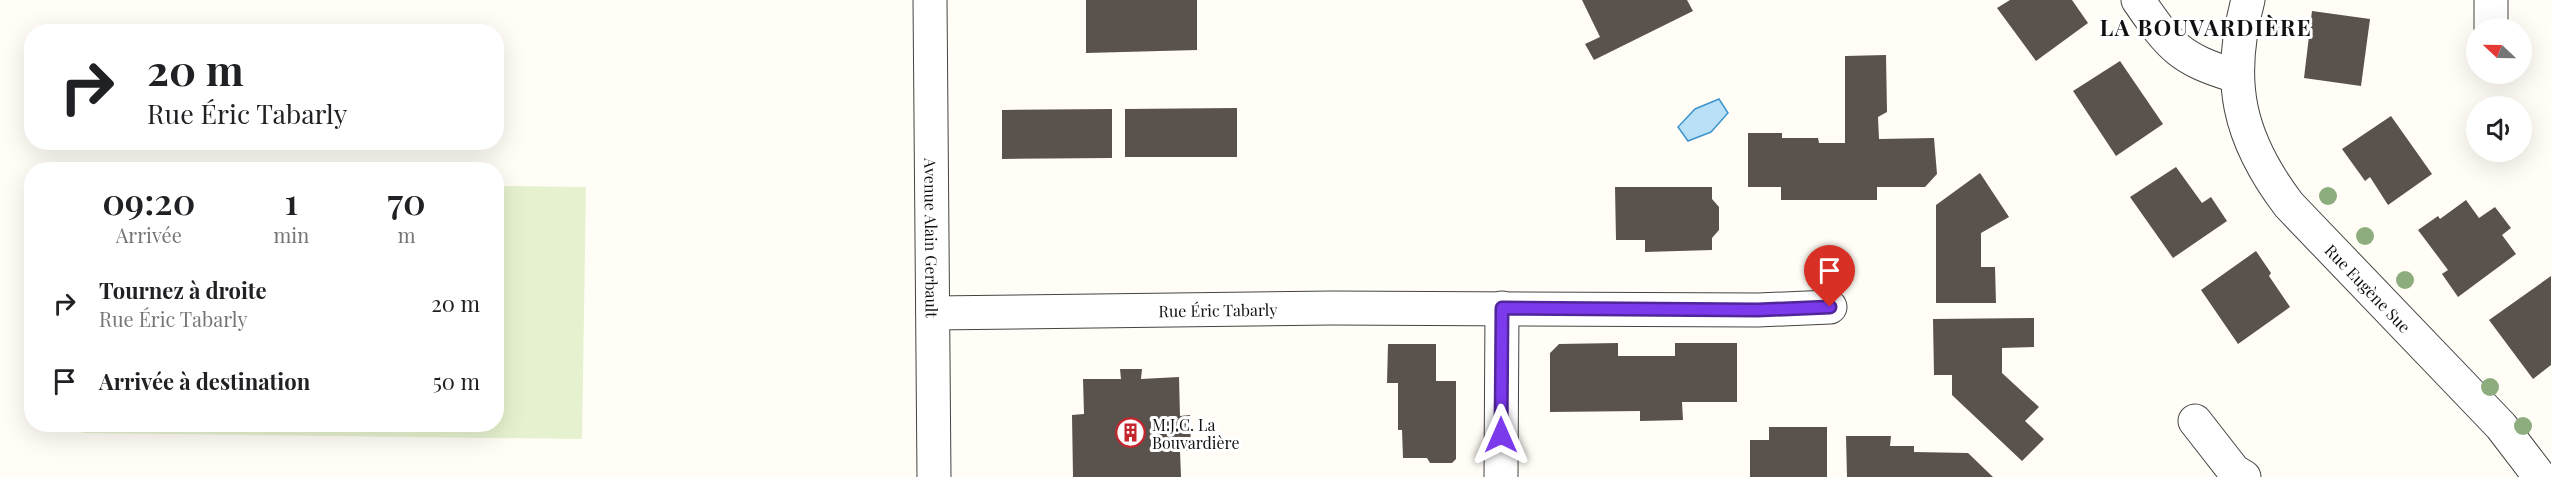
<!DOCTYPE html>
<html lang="fr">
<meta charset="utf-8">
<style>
:root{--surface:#fff;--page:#f6f6f6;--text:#202124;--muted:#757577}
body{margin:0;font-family:"Playfair Display",serif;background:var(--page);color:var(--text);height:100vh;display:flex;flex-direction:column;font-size:22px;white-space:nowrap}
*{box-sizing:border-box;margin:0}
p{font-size:20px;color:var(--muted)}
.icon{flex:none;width:33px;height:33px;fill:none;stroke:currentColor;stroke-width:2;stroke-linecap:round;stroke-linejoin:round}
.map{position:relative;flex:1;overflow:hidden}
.panel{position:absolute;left:24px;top:162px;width:480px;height:270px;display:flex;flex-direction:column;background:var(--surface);border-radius:24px;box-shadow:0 6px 24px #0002}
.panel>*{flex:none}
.hud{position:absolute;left:24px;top:24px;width:480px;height:126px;border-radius:24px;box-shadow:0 6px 24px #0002;background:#fff;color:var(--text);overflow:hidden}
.needle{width:39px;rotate:292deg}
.controls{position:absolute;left:2466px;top:18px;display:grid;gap:12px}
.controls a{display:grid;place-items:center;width:66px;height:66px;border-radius:50%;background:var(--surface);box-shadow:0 6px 24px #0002;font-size:30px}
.pin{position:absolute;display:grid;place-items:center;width:51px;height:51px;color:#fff;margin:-62px -26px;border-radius:50% 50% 50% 0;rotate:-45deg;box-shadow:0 0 6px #0007}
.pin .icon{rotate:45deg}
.me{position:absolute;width:66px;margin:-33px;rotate:0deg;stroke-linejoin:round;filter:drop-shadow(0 0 4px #0008)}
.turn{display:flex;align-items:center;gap:21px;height:126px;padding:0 24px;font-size:27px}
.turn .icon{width:78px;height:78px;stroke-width:2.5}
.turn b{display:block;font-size:42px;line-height:51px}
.eta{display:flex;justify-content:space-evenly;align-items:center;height:102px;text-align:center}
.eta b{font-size:36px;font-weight:600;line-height:42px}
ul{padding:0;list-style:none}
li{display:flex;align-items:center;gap:18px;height:78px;padding:0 24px}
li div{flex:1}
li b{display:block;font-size:22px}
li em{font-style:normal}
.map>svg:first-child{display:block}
.pitch{fill:#e6f2cf}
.water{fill:#b9e0f7;stroke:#3f96cf;stroke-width:1.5}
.building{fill:#5a524d}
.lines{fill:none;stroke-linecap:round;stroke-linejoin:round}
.minor-casing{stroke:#444;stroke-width:35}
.minor{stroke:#fff;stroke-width:33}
.tree{fill:#8dad7f}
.route-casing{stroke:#51269a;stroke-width:15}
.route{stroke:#7c3aed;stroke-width:10}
.labels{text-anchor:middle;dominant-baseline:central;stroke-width:6;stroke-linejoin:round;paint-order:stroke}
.street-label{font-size:16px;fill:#111;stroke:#fff}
.poi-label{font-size:16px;fill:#111;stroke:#fff;text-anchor:start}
.district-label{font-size:22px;font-weight:bold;letter-spacing:1.5px;fill:#111;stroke:#fff}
</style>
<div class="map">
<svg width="2551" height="477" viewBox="0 0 2551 477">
<rect width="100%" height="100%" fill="#fffdf5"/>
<polygon class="pitch" points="497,186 586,187 582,439 83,433 83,424 496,424"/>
<polygon class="water" points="1719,99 1728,113 1711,132 1688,141 1678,127 1695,109"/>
<g class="building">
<polygon points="1086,0 1197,0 1197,50 1086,53"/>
<polygon points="1582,0 1687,0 1693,11 1594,60 1585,44 1600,37"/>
<polygon points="2010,0 2072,0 2088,23 2036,61 1997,8"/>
<polygon points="2312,11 2370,19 2361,86 2304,78"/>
<polygon points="1886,55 1887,112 1878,117 1879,139 1934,138 1937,174 1925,187 1877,187 1877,200 1781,200 1781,187 1748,187 1748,133 1782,133 1782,138 1818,138 1819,143 1845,143 1845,56"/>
<polygon points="2120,61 2163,124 2116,156 2073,91"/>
<polygon points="1237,108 1237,157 1125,157 1125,109"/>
<polygon points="1112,109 1112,158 1002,159 1002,110"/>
<polygon points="2391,116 2432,174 2388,205 2370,177 2365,181 2342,149"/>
<polygon points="2176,167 2202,203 2211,197 2227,221 2173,258 2130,197"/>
<polygon points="1980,173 2009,217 1981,233 1981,267 1995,267 1996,303 1936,303 1936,205"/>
<polygon points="1615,187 1712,187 1712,199 1719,207 1719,230 1712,238 1712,250 1645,252 1645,240 1616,240"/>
<polygon points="2466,200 2479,218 2495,207 2511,228 2502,235 2516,254 2458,297 2442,274 2448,270 2418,230 2438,216 2440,219"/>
<polygon points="2256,251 2271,273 2269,276 2290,307 2238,344 2201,290"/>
<polygon points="2551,276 2551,365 2533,379 2489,320"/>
<polygon points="2034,318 2034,347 2002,348 2002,373 2039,407 2025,421 2044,439 2022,461 1952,395 1952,375 1934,375 1933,319"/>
<polygon points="1618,343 1618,356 1675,356 1675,343 1737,343 1737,402 1682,402 1683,420 1640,421 1640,411 1550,412 1550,353 1559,344"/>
<polygon points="1388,344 1436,344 1436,381 1456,381 1456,459 1452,463 1430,463 1427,458 1403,458 1402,430 1398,430 1398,383 1387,383"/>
<polygon points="1120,369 1142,369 1141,379 1179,377 1180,416 1190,415 1191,451 1180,451 1181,477 1073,477 1072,415 1084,414 1083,379 1121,379"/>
<polygon points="1769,427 1827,427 1827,477 1750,477 1750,440 1769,440"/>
<polygon points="1846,436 1891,436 1890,446 1914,446 1914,452 1968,453 1993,477 1847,477"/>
</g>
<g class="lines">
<defs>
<g id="minor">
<path id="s1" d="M 930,0 L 934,477"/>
<path d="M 2138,0 C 2171,48 2180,59 2236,76"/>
<path id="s2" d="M 2248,0 C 2226,81 2238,138 2289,205 L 2501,426 L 2540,477"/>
<polyline points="2491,0 2491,28"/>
<path id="s3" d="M 933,313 L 1332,308 L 1758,310 L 1830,307"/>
<polyline points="2195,421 2234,471 2244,477"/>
<polyline points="1501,477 1502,308"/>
</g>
</defs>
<use href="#minor" class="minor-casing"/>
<use href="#minor" class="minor"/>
</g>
<g class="tree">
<circle cx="2273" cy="29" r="9"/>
<circle cx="2328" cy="196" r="9"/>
<circle cx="2365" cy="236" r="9"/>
<circle cx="2405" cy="280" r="9"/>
<circle cx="2490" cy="387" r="9"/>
<circle cx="2523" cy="426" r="9"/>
</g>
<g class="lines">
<defs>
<polyline id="route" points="1501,435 1502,308 1758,310 1830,307"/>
</defs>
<use href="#route" class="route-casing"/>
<use href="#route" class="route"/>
</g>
<defs>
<symbol id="building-ring" viewBox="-11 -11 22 22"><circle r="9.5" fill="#fff" stroke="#c4262e" stroke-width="1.5"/><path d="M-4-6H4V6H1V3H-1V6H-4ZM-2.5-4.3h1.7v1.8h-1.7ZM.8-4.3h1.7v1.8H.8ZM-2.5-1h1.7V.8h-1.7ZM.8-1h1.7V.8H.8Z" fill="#c4262e"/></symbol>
</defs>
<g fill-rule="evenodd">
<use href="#building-ring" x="1114" y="416" width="33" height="33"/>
</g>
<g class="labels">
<g class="street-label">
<text stroke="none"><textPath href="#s1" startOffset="238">Avenue Alain Gerbault</textPath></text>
<text stroke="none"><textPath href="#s2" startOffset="333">Rue Eugène Sue</textPath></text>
<text stroke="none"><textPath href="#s3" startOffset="285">Rue Éric Tabarly</textPath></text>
</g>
<g class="poi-label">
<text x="1152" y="424">M.J.C. La<tspan x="1152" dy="18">Bouvardière</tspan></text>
</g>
<g class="district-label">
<text x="2206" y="27">LA BOUVARDIÈRE</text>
</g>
</g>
</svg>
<div class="controls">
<a><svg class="needle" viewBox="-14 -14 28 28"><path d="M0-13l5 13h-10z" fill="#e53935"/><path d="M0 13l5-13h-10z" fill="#757577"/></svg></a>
<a><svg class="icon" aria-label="sound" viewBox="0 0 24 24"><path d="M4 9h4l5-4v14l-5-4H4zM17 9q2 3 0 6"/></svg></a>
</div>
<div class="pin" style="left:1830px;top:307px;background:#d93025"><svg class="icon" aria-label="arrive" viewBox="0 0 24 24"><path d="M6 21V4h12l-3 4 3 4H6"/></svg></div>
<svg class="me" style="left:1501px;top:435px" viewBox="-20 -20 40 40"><path d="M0-17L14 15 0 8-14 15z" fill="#7c3aed" stroke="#fff" stroke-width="4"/></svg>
<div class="hud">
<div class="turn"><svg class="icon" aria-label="right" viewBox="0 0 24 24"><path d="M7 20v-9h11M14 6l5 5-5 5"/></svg><div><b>20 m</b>Rue Éric Tabarly</div></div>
</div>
<section class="panel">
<div class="eta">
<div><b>09:20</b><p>Arrivée</p></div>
<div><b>1</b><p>min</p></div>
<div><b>70</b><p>m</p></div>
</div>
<ul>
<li><svg class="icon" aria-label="right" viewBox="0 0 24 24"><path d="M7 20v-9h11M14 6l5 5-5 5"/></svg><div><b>Tournez à droite</b><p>Rue Éric Tabarly</p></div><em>20 m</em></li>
<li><svg class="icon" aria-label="arrive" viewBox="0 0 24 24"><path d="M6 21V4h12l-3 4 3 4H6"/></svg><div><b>Arrivée à destination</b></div><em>50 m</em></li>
</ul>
</section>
</div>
